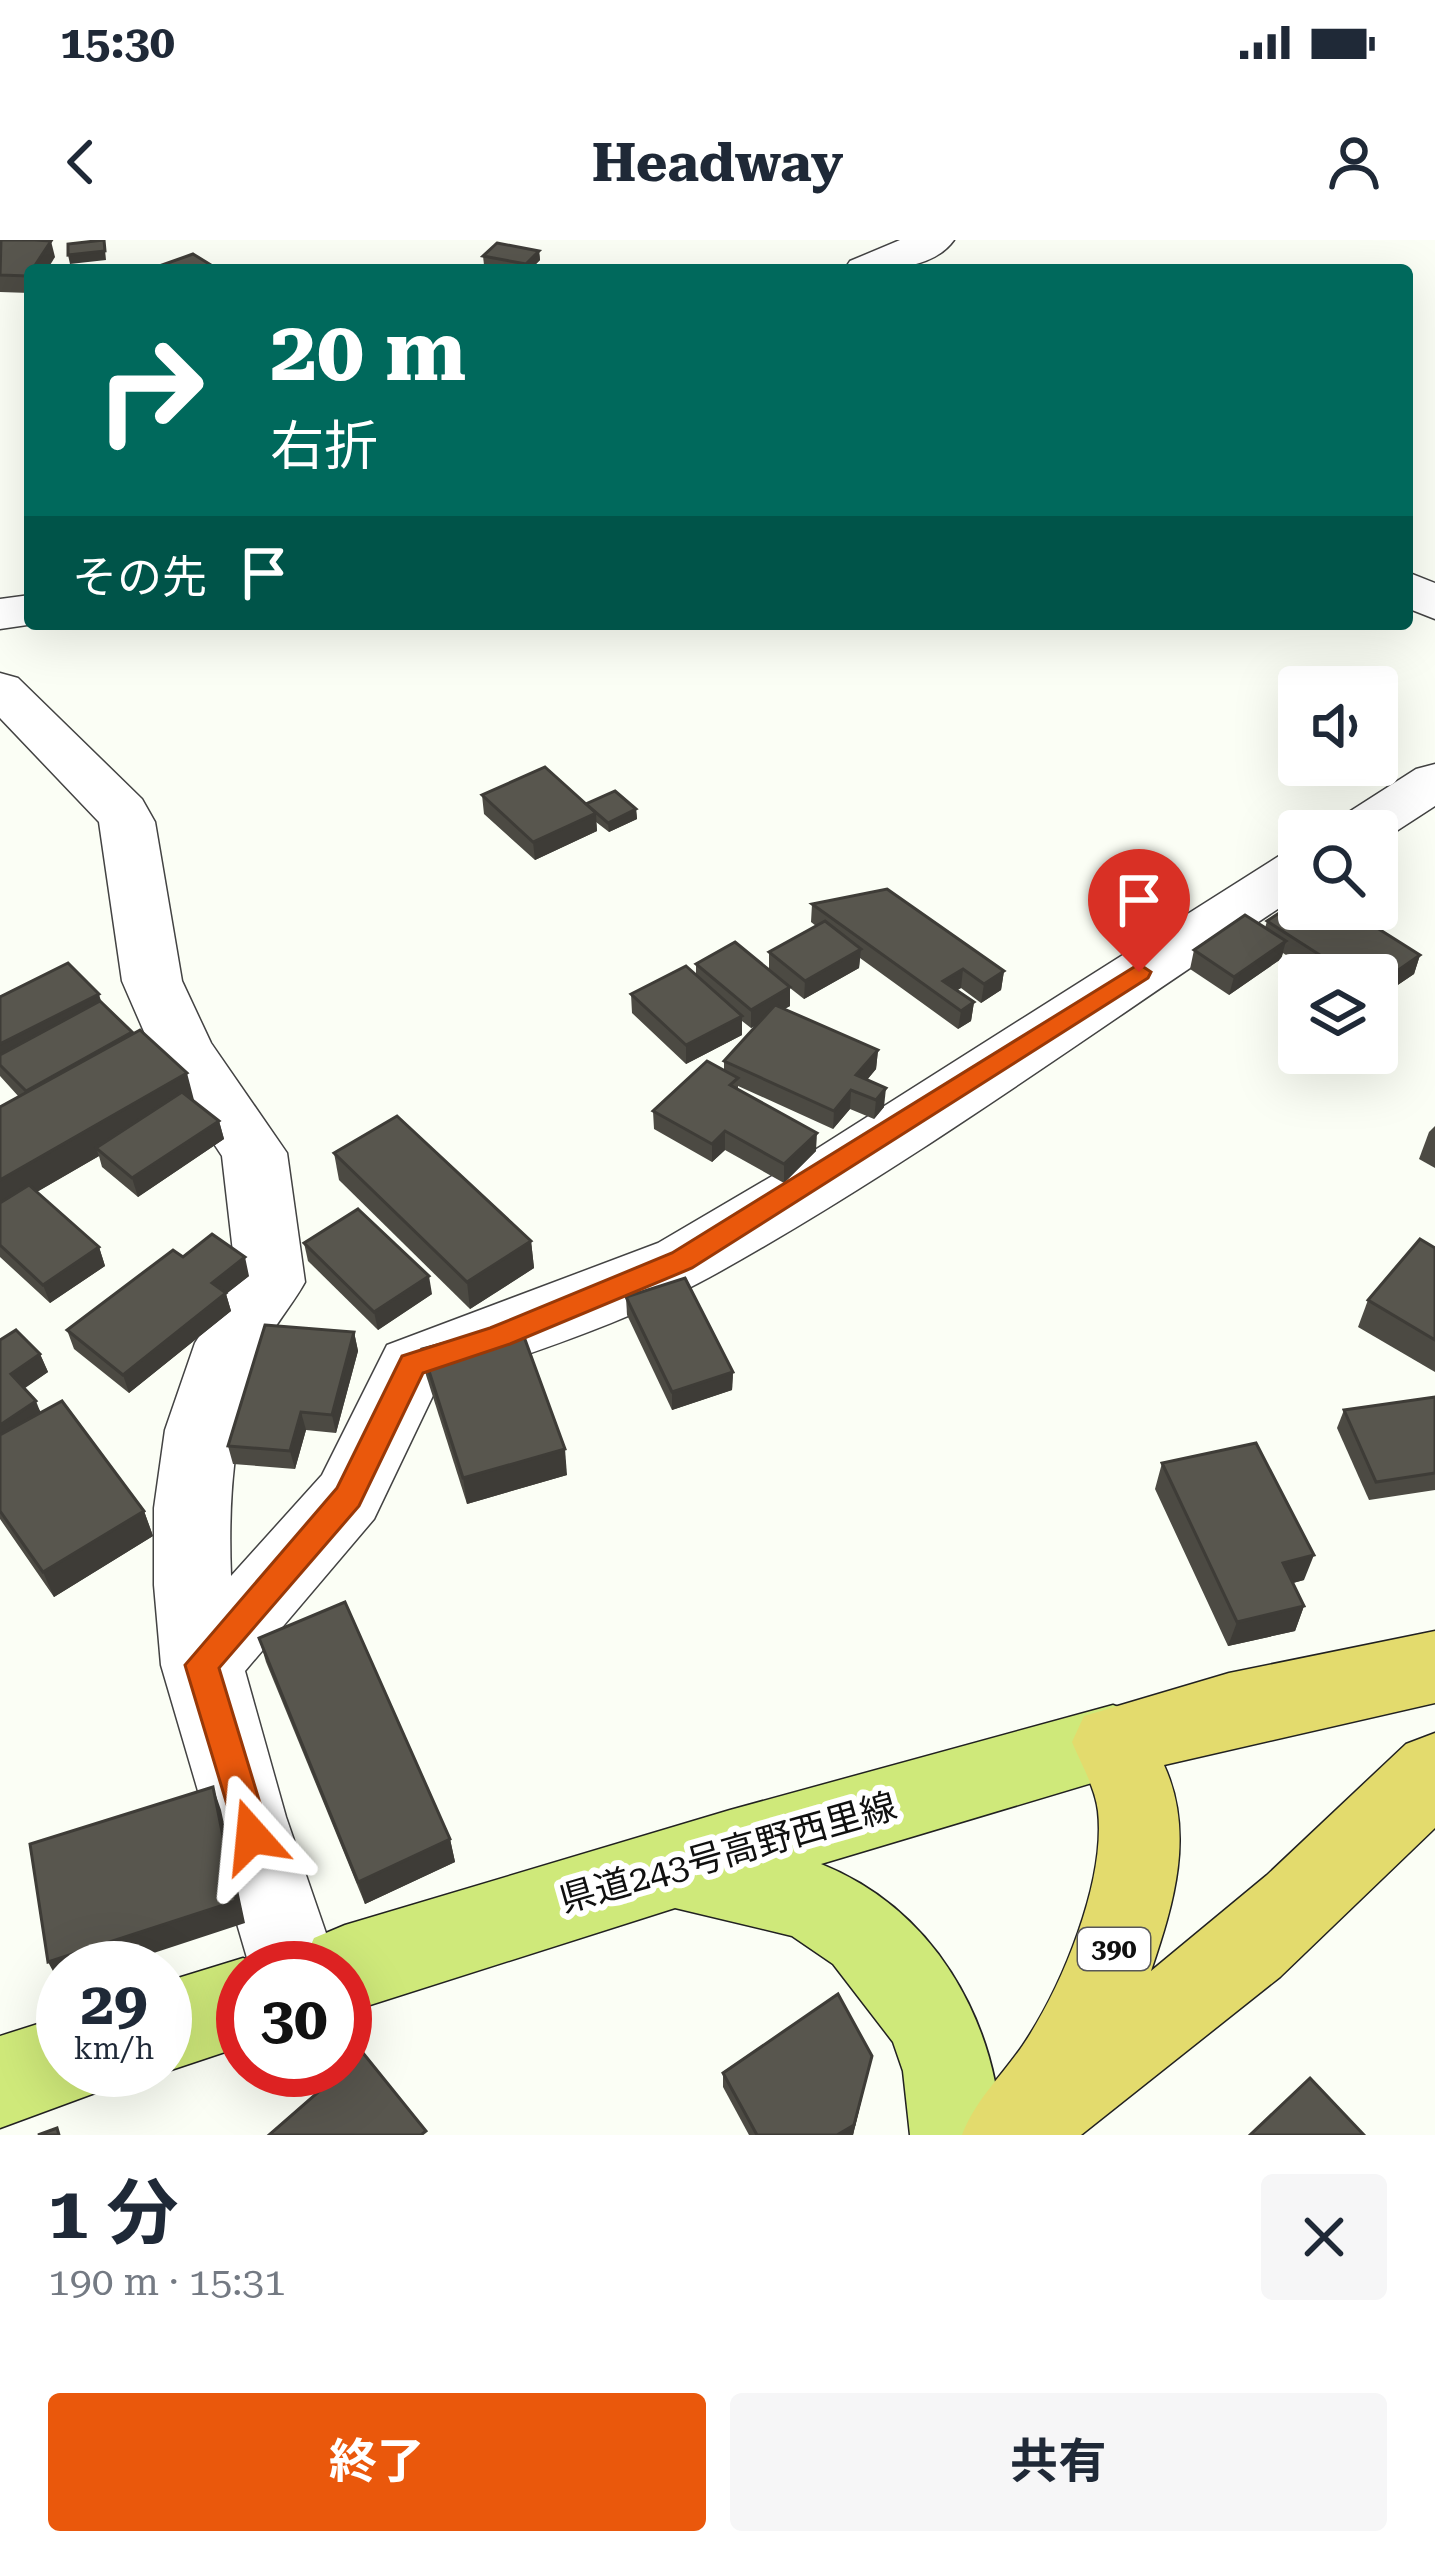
<!DOCTYPE html>
<html lang="ja">
<meta charset="utf-8">
<style>
:root{--surface:#fff;--page:#f6f6f7;--text:#1f2937;--muted:#747a83;--accent:#ea580c}
body{margin:0;font-family:"Roboto Serif","Noto Sans JP",serif;background:var(--page);color:var(--text);height:100vh;display:flex;flex-direction:column;font-size:45px;white-space:nowrap}
*{box-sizing:border-box;margin:0}
p{font-size:39px;color:var(--muted)}
.icon{flex:none;width:66px;height:66px;fill:none;stroke:currentColor;stroke-width:2;stroke-linecap:round;stroke-linejoin:round}
.map{position:relative;height:1895px;overflow:hidden}
.side{display:flex;flex-direction:column;background:var(--surface);flex:1}
.side>*{flex:none}
.top-card{position:absolute;left:24px;top:24px;width:1389px;height:366px;border-radius:12px;box-shadow:0 12px 48px #0002;background:#00695c;color:#fff;overflow:hidden}
.fabs{position:absolute;left:1278px;top:426px;display:grid;gap:24px}
.fabs a{display:grid;place-items:center;width:120px;height:120px;border-radius:12px;background:var(--surface);box-shadow:0 12px 48px #0002;font-size:60px}
.speed{position:absolute;left:36px;top:1701px;display:flex;gap:24px;font-size:60px;font-weight:700;text-align:center}
.speed>*{display:grid;place-content:center;width:156px;height:156px;border-radius:50%;background:var(--surface);box-shadow:0 12px 48px #0002;line-height:1}
.speed small{font-size:30px;font-weight:400}
.speed .limit{border:18px solid #d22;background:#fff;color:#111}
.pin{position:absolute;display:grid;place-items:center;width:102px;height:102px;color:#fff;margin:-123px -51px;border-radius:50% 50% 50% 0;rotate:-45deg;box-shadow:0 0 12px #0007}
.pin .icon{rotate:45deg}
.me{position:absolute;width:132px;margin:-66px;rotate:342deg;stroke-linejoin:round;filter:drop-shadow(0 0 9px #0008)}
.turn{display:flex;align-items:center;gap:42px;height:252px;padding:0 48px;font-size:54px}
.turn .icon{width:156px;height:156px;stroke-width:2.5}
.turn b{display:block;font-size:84px;line-height:102px}
.then{display:flex;align-items:center;height:114px;padding:0 48px;background:#0003;gap:24px;font-size:45px}
.round{display:grid;place-items:center;flex:none;width:126px;height:126px;border-radius:12px;background:var(--page)}
.overview{display:flex;align-items:center;justify-content:space-between;height:204px;padding:0 48px}
h1{font-size:72px;font-weight:700;line-height:90px}
.primary-button{display:flex;gap:24px;margin-top:auto;padding:24px 48px}
.primary-button a{flex:1;height:138px;border-radius:12px;background:var(--accent);color:#fff;font-size:48px;font-weight:700;line-height:138px;text-align:center}
.primary-button a+a{background:var(--page);color:var(--text)}
.status{display:flex;justify-content:space-between;align-items:center;height:84px;padding:0 60px;background:var(--surface);direction:ltr}
.status svg{height:33px;fill:currentColor}
header{display:flex;justify-content:space-between;align-items:center;height:156px;padding:0 48px;background:var(--surface);font-size:54px;font-weight:700}
.map>svg:first-child{display:block}
.lines{fill:none;stroke-linecap:round;stroke-linejoin:round}
.minor-casing{stroke:#434343;stroke-width:3}
.major-casing{stroke:#212121;stroke-width:3}
.highway-casing{stroke:#212121;stroke-width:3}
.minor{fill:#fff;fill-rule:evenodd}
.major{fill:#cfe97a;fill-rule:evenodd}
.highway{fill:#e3db6d;fill-rule:evenodd}
.wall{fill:#4c4a43}
.shaded-wall{fill:#3e3c37}
.building{fill:#58564e;stroke:#3e3c37;stroke-width:3}
.route{fill:#ea580c;stroke:#983908;stroke-width:3}
.labels{text-anchor:middle;dominant-baseline:central;stroke-width:12;stroke-linejoin:round;paint-order:stroke}
.shield{fill:#fff;stroke:#585858;stroke-width:3}
.shield-label{font-size:27px;font-weight:bold;fill:#101010}
.near-street-label{font-size:36px;fill:#101010;stroke:#fff}
</style>
<div class="status"><b>15:30</b><svg viewBox="0 0 49 12"><path d="M0 12V9h3v3zM5 12V6h3v6zM10 12V3h3v9zM15 12V0h3v12zM26 1h20v11H26zM47 4h2v5h-2z"/></svg></div>
<header><svg class="icon" aria-label="back" viewBox="0 0 24 24"><path d="M15 5l-7 7 7 7"/></svg>Headway<svg class="icon" aria-label="person" viewBox="0 0 24 24"><circle cx="12" cy="8" r="4"/><path d="M4 21q1-7 8-7t8 7"/></svg></header>
<div class="map">
<svg width="1435" height="1895" viewBox="0 0 1435 1895">
<rect width="100%" height="100%" fill="#fbfef5"/>
<g class="lines">
<defs>
<g id="minor">
<path d="M 900,0 L 954,0 C 931,32 878,30 844,30 L 850,21 Z"/>
<polygon points="1407,332 1435,343 1435,379 1407,368"/>
<polygon points="30,355 34,384 0,389 0,359"/>
<path d="M 0,433 L 18,438 L 142,559 L 155,582 L 182,741 L 211,803 L 287,913 L 305,1042 C 292,1066 271,1088 261,1114 C 233,1186 228,1259 231,1336 L 322,1235 L 387,1105 L 658,1003 L 796,922 L 1279,616 L 1299,611 L 1299,655 C 1106,782 911,926 710,1037 C 626,1083 528,1114 438,1145 L 374,1279 L 245,1431 L 286,1577 L 338,1728 L 250,1728 L 161,1425 L 154,1345 L 154,1268 L 165,1190 L 195,1103 L 236,1038 L 222,916 L 152,810 L 122,741 L 99,582 L 0,478 Z"/>
<polygon points="1435,524 1435,566 1378,603 1377,591 1330,591 1338,579 1416,529"/>
</g>
<g id="major">
<path d="M 1113,1465 L 1142,1476 L 1154,1502 L 1142,1528 L 821,1624 C 933,1669 995,1777 1002,1895 L 910,1895 L 903,1831 L 893,1802 L 833,1724 L 792,1696 L 675,1668 L 345,1773 L 345,1728 L 301,1728 L 314,1698 L 345,1685 L 730,1570 Z"/>
<polygon points="243,1718 268,1728 243,1728 243,1806 165,1832 161,1830 165,1830 165,1742"/>
<polygon points="63,1776 63,1830 105,1830 95,1853 0,1888 0,1796"/>
</g>
<path id="highway" d="M 1435,1391 L 1435,1463 L 1164,1525 C 1195,1593 1174,1663 1151,1731 L 1267,1635 L 1406,1504 L 1435,1493 L 1435,1588 L 1280,1737 L 1081,1895 L 962,1895 C 976,1859 1002,1836 1023,1805 C 1062,1747 1106,1641 1098,1571 C 1095,1547 1081,1524 1072,1502 L 1084,1476 L 1229,1433 Z"/>
</defs>
<use href="#minor" class="minor-casing"/>
<use href="#major" class="major-casing"/>
<use href="#highway" class="highway-casing"/>
<use href="#minor" class="minor"/>
<use href="#major" class="major"/>
<use href="#highway" class="highway"/>
</g>
<g class="wall">
<polygon points="0,0 55,17 30,30 30,53 0,52"/>
<polygon points="539,11 540,20 530,30 513,30 484,25 483,16"/>
<polygon points="482,555 636,569 637,579 609,592 596,582 597,591 535,620 484,574"/>
<polygon points="812,664 1004,731 1001,750 981,763 961,748 957,750 974,762 971,781 958,789 860,718 859,728 804,759 790,748 790,766 784,769 878,810 876,829 867,840 884,867 874,879 850,869 833,889 738,846 738,849 816,911 784,943 725,910 712,922 654,889 653,871 724,830 724,821 758,784 751,788 742,781 742,795 686,824 632,773 631,754 696,735 696,724 769,730 769,712 816,686 811,682"/>
<polygon points="1267,681 1420,715 1414,734 1377,759 1377,735 1317,735 1283,713 1281,719 1229,755 1190,729 1194,710 1265,688"/>
<polygon points="0,757 102,763 193,861 219,881 224,899 138,957 102,927 99,916 37,952 99,1007 105,1026 50,1063 0,1017 0,867 19,857 0,836"/>
<polygon points="1435,886 1435,928 1419,919 1429,892"/>
<polygon points="334,913 531,1001 534,1028 470,1069 339,940"/>
<polygon points="304,1003 432,1054 378,1090 308,1021"/>
<polygon points="1435,1008 1435,1132 1358,1087 1368,1060"/>
<polygon points="183,1017 249,1036 226,1054 231,1071 129,1153 74,1109 67,1090"/>
<polygon points="626,1057 733,1132 732,1150 672,1170 627,1075"/>
<polygon points="354,1092 358,1111 336,1193 306,1190 295,1229 233,1224 228,1206"/>
<polygon points="0,1100 40,1114 48,1132 24,1148 41,1172 144,1271 153,1296 54,1357 0,1279"/>
<polygon points="422,1109 567,1235 467,1264 426,1135"/>
<polygon points="1435,1157 1435,1250 1369,1260 1337,1188 1344,1170"/>
<polygon points="1162,1223 1304,1340 1293,1343 1304,1366 1295,1391 1228,1406 1155,1249"/>
<polygon points="259,1398 450,1599 455,1622 365,1664 266,1422"/>
<polygon points="872,1816 853,1895 749,1895 723,1847 723,1833"/>
</g>
<g class="shaded-wall">
<polygon points="104,0 106,20 70,24 68,15"/>
<polygon points="51,1 55,17 47,30 32,30"/>
<polygon points="539,11 540,20 530,30 527,30 526,24"/>
<polygon points="636,569 637,579 609,592 608,583"/>
<polygon points="596,573 597,591 535,620 533,602"/>
<polygon points="1286,701 1281,719 1229,755 1234,737"/>
<polygon points="861,709 859,728 804,759 805,741"/>
<polygon points="1420,715 1414,734 1377,759 1377,745"/>
<polygon points="963,729 961,748 944,758 943,741"/>
<polygon points="1004,731 1001,750 981,763 984,744"/>
<polygon points="790,747 790,766 751,788 751,770"/>
<polygon points="99,754 104,772 0,825 0,804"/>
<polygon points="974,762 971,781 958,789 961,771"/>
<polygon points="742,776 742,795 686,824 686,805"/>
<polygon points="878,810 876,829 855,854 856,835"/>
<polygon points="187,833 194,860 96,908 99,916 0,973 0,940"/>
<polygon points="886,848 884,867 874,879 876,860"/>
<polygon points="851,850 850,869 833,889 834,871"/>
<polygon points="219,881 224,899 138,957 132,938"/>
<polygon points="725,891 725,910 712,922 712,904"/>
<polygon points="817,893 816,911 784,943 784,924"/>
<polygon points="531,1001 534,1028 470,1069 467,1042"/>
<polygon points="99,1007 105,1026 50,1063 43,1045"/>
<polygon points="245,1017 249,1036 226,1054 231,1071 129,1153 123,1135 212,1043"/>
<polygon points="429,1036 432,1054 378,1090 374,1072"/>
<polygon points="354,1092 358,1111 336,1193 332,1175"/>
<polygon points="40,1114 48,1132 18,1153 11,1134"/>
<polygon points="733,1132 732,1150 672,1170 672,1152"/>
<polygon points="36,1161 43,1179 0,1208 0,1185"/>
<polygon points="301,1172 306,1190 295,1229 290,1211"/>
<polygon points="565,1209 567,1235 467,1264 463,1238"/>
<polygon points="144,1271 153,1296 54,1357 43,1332"/>
<polygon points="1314,1315 1304,1340 1274,1348 1283,1323"/>
<polygon points="1304,1366 1295,1391 1228,1406 1237,1382"/>
<polygon points="213,1547 221,1570 245,1683 108,1728 63,1728 63,1743 60,1744 48,1722"/>
<polygon points="450,1599 455,1622 365,1664 358,1642"/>
<polygon points="872,1816 853,1895 837,1895"/>
</g>
<g class="building">
<polygon points="1,0 35,0 51,1 28,36 0,35"/>
<polygon points="104,0 105,11 68,15 68,4"/>
<polygon points="497,3 539,11 526,24 483,16"/>
<polygon points="193,14 219,30 169,30 162,25"/>
<polygon points="545,527 596,573 533,602 482,555"/>
<polygon points="615,551 636,569 608,583 586,564"/>
<polygon points="887,649 1004,731 984,744 963,729 943,741 974,762 961,771 812,664"/>
<polygon points="1299,660 1299,669 1347,669 1420,715 1377,745 1377,735 1351,735 1267,681"/>
<polygon points="1245,675 1286,701 1234,737 1194,710"/>
<polygon points="825,681 861,709 805,741 769,712"/>
<polygon points="735,702 790,747 751,770 696,724"/>
<polygon points="68,723 99,754 0,804 0,757"/>
<polygon points="686,726 742,776 686,805 631,754"/>
<polygon points="100,761 132,792 26,851 0,825 0,815"/>
<polygon points="775,765 878,810 856,835 886,848 876,860 851,850 834,871 724,821"/>
<polygon points="140,790 187,833 0,940 0,867"/>
<polygon points="707,821 738,838 730,845 817,893 784,924 725,891 712,904 653,871"/>
<polygon points="182,852 219,881 132,938 96,908"/>
<polygon points="397,876 531,1001 467,1042 334,913"/>
<polygon points="29,945 99,1007 43,1045 0,1005 0,963"/>
<polygon points="358,969 429,1036 374,1072 304,1003"/>
<polygon points="212,994 245,1017 212,1043 226,1053 123,1135 67,1090 173,1010 183,1017"/>
<polygon points="1420,999 1435,1008 1435,1100 1368,1060"/>
<polygon points="685,1038 733,1132 672,1152 626,1057"/>
<polygon points="519,1083 565,1209 463,1238 422,1109"/>
<polygon points="265,1085 354,1092 332,1175 301,1172 290,1211 228,1206"/>
<polygon points="16,1090 40,1114 11,1134 36,1161 0,1185 0,1100"/>
<polygon points="1435,1157 1435,1233 1376,1242 1344,1170"/>
<polygon points="62,1161 144,1271 43,1332 0,1271 0,1195"/>
<polygon points="1256,1203 1314,1315 1283,1323 1304,1366 1237,1382 1162,1223"/>
<polygon points="345,1362 450,1599 358,1642 259,1398"/>
<polygon points="213,1547 236,1661 48,1722 30,1604"/>
<polygon points="838,1754 872,1816 854,1885 837,1895 757,1895 723,1833"/>
<polygon points="363,1813 426,1891 421,1895 269,1895"/>
<polygon points="1310,1838 1364,1895 1250,1895"/>
<polygon points="57,1888 59,1895 38,1895"/>
</g>
<polygon class="route" points="1139,724 1151,732 1148,738 692,1028 510,1104 423,1133 359,1266 219,1428 270,1596 265,1608 252,1613 240,1608 185,1425 337,1248 402,1116 490,1088 672,1013"/>
<g class="labels">
<rect class="shield" x="1078" y="1688" width="72" height="42" rx="9"/>
<g class="shield-label">
<text x="1114" y="1709">390</text>
</g>
<g class="near-street-label">
<text transform="translate(728 1613) rotate(-16)">県道243号高野西里線</text>
</g>
</g>
</svg>
<div class="fabs">
<a><svg class="icon" aria-label="sound" viewBox="0 0 24 24"><path d="M4 9h4l5-4v14l-5-4H4zM17 9q2 3 0 6"/></svg></a>
<a><svg class="icon" aria-label="search" viewBox="0 0 24 24"><circle cx="10" cy="10" r="6"/><path d="M15 15l6 6"/></svg></a>
<a><svg class="icon" aria-label="layers" viewBox="0 0 24 24"><path d="M12 4l9 5-9 5-9-5zM3 14l9 5 9-5"/></svg></a>
</div>
<div class="speed"><div>29<small>km/h</small></div><div class="limit">30</div></div>
<div class="pin" style="left:1139px;top:732px;background:#d93025"><svg class="icon" aria-label="arrive" viewBox="0 0 24 24"><path d="M6 21V4h12l-3 4 3 4H6"/></svg></div>
<svg class="me" style="left:252px;top:1596px" viewBox="-20 -20 40 40"><path d="M0-17L14 15 0 8-14 15z" fill="#ea580c" stroke="#fff" stroke-width="4"/></svg>
<div class="top-card">
<div class="turn"><svg class="icon" aria-label="right" viewBox="0 0 24 24"><path d="M7 20v-9h11M14 6l5 5-5 5"/></svg><div><b>20 m</b>右折</div></div>
<div class="then">その先<svg class="icon" aria-label="arrive" viewBox="0 0 24 24"><path d="M6 21V4h12l-3 4 3 4H6"/></svg></div>
</div>
</div>
<section class="side">
<div class="overview"><div><h1>1 分</h1><p>190 m · 15:31</p></div><a class="round"><svg class="icon" aria-label="close" viewBox="0 0 24 24"><path d="M6 6l12 12M18 6L6 18"/></svg></a></div>
<div class="primary-button"><a>終了</a><a>共有</a></div>
</section>
